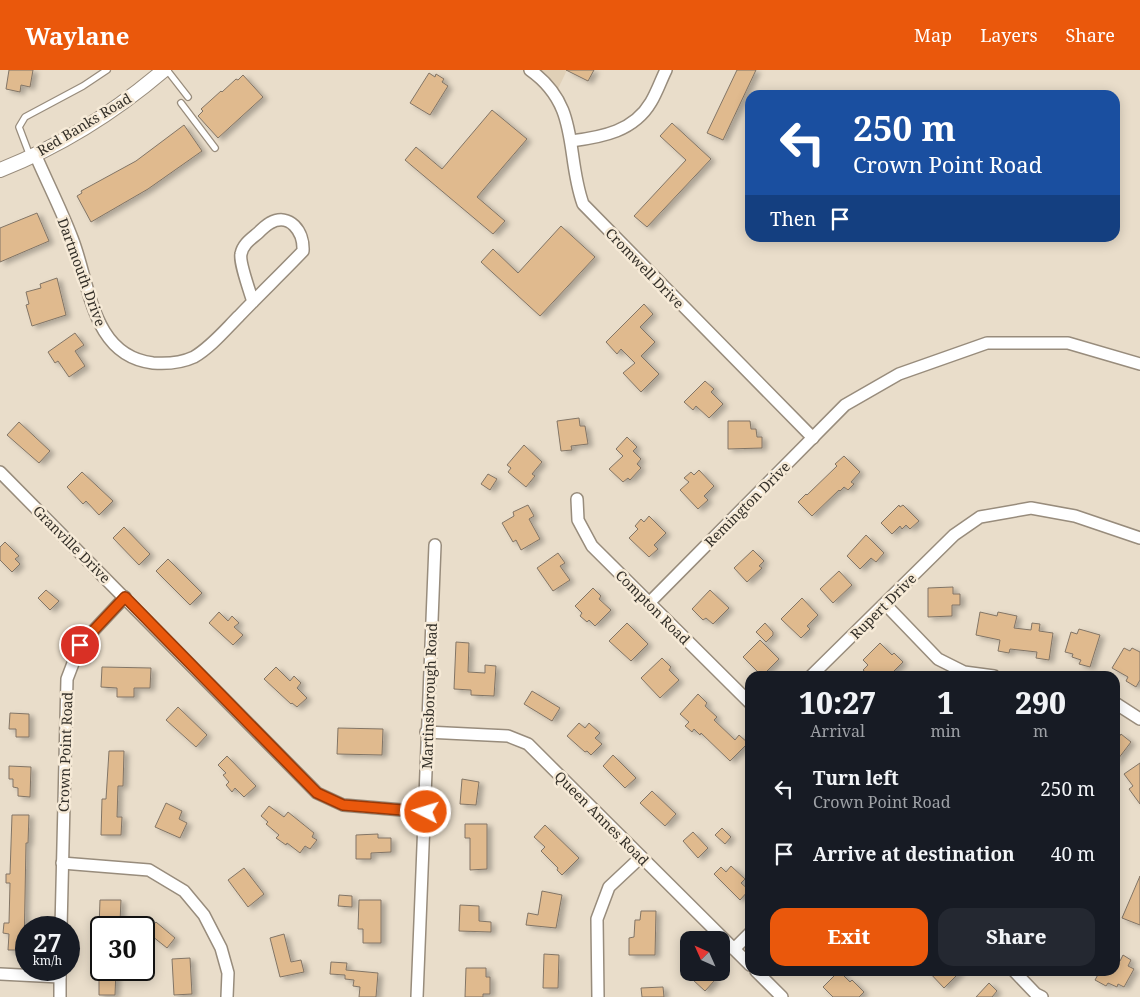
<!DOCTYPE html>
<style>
:root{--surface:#171b24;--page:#242831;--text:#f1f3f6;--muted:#9ea1a6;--accent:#ea580c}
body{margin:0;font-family:"Noto Serif",serif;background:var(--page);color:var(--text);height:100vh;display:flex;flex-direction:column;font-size:19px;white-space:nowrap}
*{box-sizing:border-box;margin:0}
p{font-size:16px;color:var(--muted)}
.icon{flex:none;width:28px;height:28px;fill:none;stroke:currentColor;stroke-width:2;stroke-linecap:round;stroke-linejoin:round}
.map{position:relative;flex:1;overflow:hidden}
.side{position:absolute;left:745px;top:601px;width:375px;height:305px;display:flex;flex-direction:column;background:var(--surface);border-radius:15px;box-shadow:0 2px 12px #0003}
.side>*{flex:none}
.guide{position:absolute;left:745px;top:20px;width:375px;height:152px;border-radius:15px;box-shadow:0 2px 12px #0003;background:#1a4fa0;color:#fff;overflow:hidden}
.needle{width:32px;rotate:315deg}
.tools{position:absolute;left:680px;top:861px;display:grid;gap:10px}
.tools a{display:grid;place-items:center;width:50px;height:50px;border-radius:10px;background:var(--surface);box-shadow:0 2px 12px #0003;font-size:25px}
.speed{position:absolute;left:15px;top:846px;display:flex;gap:10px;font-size:25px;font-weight:700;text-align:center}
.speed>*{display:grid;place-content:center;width:65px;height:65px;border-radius:50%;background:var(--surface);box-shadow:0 2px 12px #0003;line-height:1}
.speed small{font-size:12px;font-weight:400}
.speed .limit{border:2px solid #111;border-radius:8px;background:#fff;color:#111}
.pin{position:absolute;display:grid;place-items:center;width:42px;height:42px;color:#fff;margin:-21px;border:2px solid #fff;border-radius:50%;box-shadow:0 1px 5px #0007}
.me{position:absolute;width:55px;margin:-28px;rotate:275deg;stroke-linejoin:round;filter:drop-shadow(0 0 4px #0008)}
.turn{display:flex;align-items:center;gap:18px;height:105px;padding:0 25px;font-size:22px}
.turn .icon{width:65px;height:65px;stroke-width:2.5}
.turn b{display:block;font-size:35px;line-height:42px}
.then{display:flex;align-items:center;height:48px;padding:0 25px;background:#0003;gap:10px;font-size:19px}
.eta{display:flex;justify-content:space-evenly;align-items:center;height:85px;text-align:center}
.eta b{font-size:30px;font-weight:800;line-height:35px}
.cta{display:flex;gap:10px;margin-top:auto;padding:10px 25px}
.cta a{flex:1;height:58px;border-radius:15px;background:var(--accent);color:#fff;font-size:20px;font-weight:800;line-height:58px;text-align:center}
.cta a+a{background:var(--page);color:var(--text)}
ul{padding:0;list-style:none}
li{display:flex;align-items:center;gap:15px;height:65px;padding:0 25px}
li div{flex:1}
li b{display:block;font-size:19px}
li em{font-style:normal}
header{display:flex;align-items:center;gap:30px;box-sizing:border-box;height:70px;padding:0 25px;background:var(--accent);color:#fff}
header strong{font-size:24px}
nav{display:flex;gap:28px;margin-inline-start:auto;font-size:18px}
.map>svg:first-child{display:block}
.built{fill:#e0d0b7}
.building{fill:#e0ba8e;stroke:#827566;filter:url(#shadow)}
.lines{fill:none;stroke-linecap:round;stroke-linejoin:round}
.service-casing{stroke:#988c7c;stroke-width:8}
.minor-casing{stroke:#988c7c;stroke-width:14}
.tertiary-casing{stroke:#988c7c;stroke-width:16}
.service{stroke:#fff;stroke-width:5.5}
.minor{stroke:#fff;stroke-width:11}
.tertiary{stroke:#fff;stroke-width:14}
.route-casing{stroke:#983908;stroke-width:12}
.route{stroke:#ea580c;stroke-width:9}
.labels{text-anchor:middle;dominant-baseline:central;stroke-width:5;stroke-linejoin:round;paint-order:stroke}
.street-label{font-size:14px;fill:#332f28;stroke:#f6ead7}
</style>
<header>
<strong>Waylane</strong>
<nav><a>Map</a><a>Layers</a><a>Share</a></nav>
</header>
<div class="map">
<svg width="1140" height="927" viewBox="0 0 1140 927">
<defs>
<filter id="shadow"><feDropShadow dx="4.5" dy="2.5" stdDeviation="2.5" flood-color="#0004"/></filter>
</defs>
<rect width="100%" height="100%" fill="#e9ddca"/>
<polygon class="built" points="530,0 567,0 555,25"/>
<g class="building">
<polygon points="9,0 33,0 30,17 21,15 20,22 6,19"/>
<polygon points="566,0 594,0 588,11"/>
<polygon points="737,0 756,0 723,70 707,63"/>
<polygon points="429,3 435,7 436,4 444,9 442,12 448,16 430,45 410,33"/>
<polygon points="243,5 263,27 218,68 198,46 203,41 201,39 221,21 222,22 236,9 238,10"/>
<polygon points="492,40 527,69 477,127 505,151 493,164 405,90 416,77 442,99"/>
<polygon points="672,53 711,89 647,157 634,146 686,90 660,66"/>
<polygon points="184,55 202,81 148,119 91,152 77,126 82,123 81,121 136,91"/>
<polygon points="37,143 49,171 0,192 0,158"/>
<polygon points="561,156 595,187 540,246 481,192 493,179 518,203"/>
<polygon points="57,208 66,245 32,256 26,235 29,234 26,222 41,218 40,214"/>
<polygon points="644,234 653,244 640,257 655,272 641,286 659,304 641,322 623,303 635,293 621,279 617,284 606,272"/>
<polygon points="75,263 84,275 75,281 85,296 69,307 58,291 55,293 48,282"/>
<polygon points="705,311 714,319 711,322 723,334 709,348 696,336 693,340 684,332"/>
<polygon points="579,348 580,356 585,356 588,374 571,376 572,380 561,381 557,351"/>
<polygon points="728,351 750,351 751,359 756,359 757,367 762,367 762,378 728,379"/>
<polygon points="19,352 50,381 39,393 7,365"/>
<polygon points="627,367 637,377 633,381 641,389 637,394 641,398 630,410 628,408 623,412 609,399 623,386 616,379"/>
<polygon points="524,375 542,392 532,404 535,406 526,417 508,402 511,398 507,395"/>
<polygon points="844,386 860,402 851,412 854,414 848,420 844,417 840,421 839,420 812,446 798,432 806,424 807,425 837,396 835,394"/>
<polygon points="699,400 714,416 704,426 708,430 698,439 680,420 689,412 684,408 691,402 694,405"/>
<polygon points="82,402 113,431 99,445 86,431 83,434 67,417"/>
<polygon points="488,404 497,409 490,420 481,414"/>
<polygon points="528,435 534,446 529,449 540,469 521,480 516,470 513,472 502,453 514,446 513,442"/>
<polygon points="899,435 900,437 903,435 919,451 910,459 906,455 902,459 900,456 892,464 881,453"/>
<polygon points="649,446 666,463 654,475 658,479 649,487 629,468 638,459 635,456 641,449 644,452"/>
<polygon points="124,457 150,484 139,495 113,468"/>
<polygon points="866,465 884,483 876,492 871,488 860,499 847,486"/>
<polygon points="5,472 19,486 15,489 20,494 12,502 0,490 0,477"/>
<polygon points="753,480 764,491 759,496 762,498 747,512 734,498"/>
<polygon points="558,483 565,493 560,496 570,510 553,521 537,498"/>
<polygon points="168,489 202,523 190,535 156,501"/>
<polygon points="839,501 852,515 833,533 820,519"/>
<polygon points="953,517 953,524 960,524 960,535 952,535 952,546 928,547 928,518"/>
<polygon points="593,518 601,526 599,529 611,540 595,556 589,550 587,552 580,546 582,543 575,536"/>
<polygon points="46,520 59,531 50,540 38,528"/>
<polygon points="710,520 729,538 713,554 706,548 703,550 692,539"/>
<polygon points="802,528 818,545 807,556 810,559 801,568 781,549"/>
<polygon points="219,542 228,551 232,546 239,553 234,557 243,565 233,575 209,553"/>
<polygon points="980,542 997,546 998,542 1017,546 1014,558 1031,560 1032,553 1040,554 1039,561 1053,563 1049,590 1036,588 1037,582 1010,579 1009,583 998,581 1000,570 976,565"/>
<polygon points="627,553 648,574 631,591 609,571"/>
<polygon points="765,553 773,562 773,565 766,572 756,562"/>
<polygon points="1079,559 1100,565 1090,597 1079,594 1081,590 1072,587 1073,584 1065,582 1071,562 1077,564"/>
<polygon points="760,570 779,589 762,606 743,587"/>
<polygon points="456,572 469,573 468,602 485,603 485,595 496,596 494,626 471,625 471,620 454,619"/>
<polygon points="880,573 892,585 894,583 903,592 889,606 879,606 876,603 872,606 870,606 863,600 868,595 863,590"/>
<polygon points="1124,578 1130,581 1132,578 1140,582 1140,610 1136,617 1126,611 1128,607 1112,598"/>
<polygon points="662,588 671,597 669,600 679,610 660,628 641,608"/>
<polygon points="102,597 151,598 150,618 134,618 134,627 117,627 117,618 101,617"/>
<polygon points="276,597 290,611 294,606 301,613 297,618 307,628 297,637 292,633 291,634 264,609"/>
<polygon points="532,621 560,638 552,651 524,634"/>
<polygon points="698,624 707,633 705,636 717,647 714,650 735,670 739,665 748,673 730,691 701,663 700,665 694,659 692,662 685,656 689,652 680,644"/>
<polygon points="178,637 207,665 196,677 166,650"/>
<polygon points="10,643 29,644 29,667 16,667 16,659 9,659"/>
<polygon points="579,653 585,658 589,653 600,663 595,668 602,674 591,685 587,681 585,682 567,666"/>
<polygon points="338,658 383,659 382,685 337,684"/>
<polygon points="1121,664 1131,672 1115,693 1115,673"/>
<polygon points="109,681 124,681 123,716 118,716 117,747 122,747 121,765 101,765 102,729 106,729"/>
<polygon points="613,685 636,708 625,718 603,696"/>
<polygon points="227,686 256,716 244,727 235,718 232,722 226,715 229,712 223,705 226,703 218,695"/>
<polygon points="1140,693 1140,734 1129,719 1133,716 1124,704"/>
<polygon points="9,696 31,697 30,727 18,726 18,718 13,717 13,709 9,709"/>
<polygon points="462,709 479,712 476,735 460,734"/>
<polygon points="652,721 676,744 665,756 640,733"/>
<polygon points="166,733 182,741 179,749 187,753 180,768 155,757"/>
<polygon points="269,736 284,747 288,742 314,763 312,767 317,770 310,779 305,776 300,783 287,773 286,775 276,768 279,765 266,754 268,752 261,746"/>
<polygon points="12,745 29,745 28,773 26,773 24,880 8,880 9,864 3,863 4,853 9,853 10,813 6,813 6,804 10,804"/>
<polygon points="465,754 487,754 487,799 470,800 470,768 465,768"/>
<polygon points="545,755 579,788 562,805 557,800 558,798 541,781 545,777 534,767"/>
<polygon points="722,758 731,767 725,774 715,765"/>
<polygon points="693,762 708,778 698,788 683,771"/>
<polygon points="378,764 378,768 391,768 391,782 371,783 371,789 356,789 356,765"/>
<polygon points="731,796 745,809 741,813 749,820 740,830 714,804 721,797 726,802"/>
<polygon points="244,798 264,824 248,837 228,810"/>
<polygon points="1140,806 1140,855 1122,848"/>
<polygon points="542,821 562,825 556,858 526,855 528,843 538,845"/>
<polygon points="339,825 352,826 352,837 338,836"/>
<polygon points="100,830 121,830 120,852 115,852 115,858 99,858"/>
<polygon points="359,830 381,830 381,873 363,873 363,859 358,859"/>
<polygon points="460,835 479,836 479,851 491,852 491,862 459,861"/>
<polygon points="641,841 656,841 655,885 629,885 629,868 634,867 635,850 640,850"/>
<polygon points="156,852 175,868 167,878 147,862"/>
<polygon points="284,864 291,892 301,890 304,902 280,907 270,868"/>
<polygon points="544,884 559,885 558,918 543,918"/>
<polygon points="1123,885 1131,890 1128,896 1134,899 1124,917 1118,914 1117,917 1108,913 1106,916 1095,910 1100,901 1115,901 1115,889 1120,891"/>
<polygon points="190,888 192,924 174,925 172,889"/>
<polygon points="331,892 347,893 346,900 378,903 376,927 359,927 360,917 353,916 354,910 345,909 345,905 330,904"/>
<polygon points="466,898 486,898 486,907 490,907 490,924 483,924 483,927 465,927"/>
<polygon points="99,900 116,900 115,925 99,925"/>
<polygon points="839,901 850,912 852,910 864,922 859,927 833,927 823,917"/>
<polygon points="928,901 961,901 944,918"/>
<polygon points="700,902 707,902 715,910 705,921 693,910"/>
<polygon points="989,913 997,921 992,927 976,927"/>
<polygon points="663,917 664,927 642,927 641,918"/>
</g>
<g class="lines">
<defs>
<g id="service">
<polyline points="167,0 188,27"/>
<polyline points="181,33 215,78"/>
<polyline points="30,86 19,57 25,47 83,16 107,0"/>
</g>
<g id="minor">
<path d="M 530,0 C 581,36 565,84 583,134 L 813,368"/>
<path d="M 571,71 C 603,67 634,61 651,32 C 657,22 661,10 666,0"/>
<path d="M 35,84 C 47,112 61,139 72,168 C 90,213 91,286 153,293 C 166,294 181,293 194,287 C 211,277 225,260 239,246 C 260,224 282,203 303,181 C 304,162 290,142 270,153 C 265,156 261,160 258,163 C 251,169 243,174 241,184 C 239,192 250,222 253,232"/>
<polyline points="0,402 317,723 343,735 426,742"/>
<polyline points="577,429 578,450 592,476 750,633"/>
<polyline points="649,533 845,335 899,304 987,273 1068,273 1140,294"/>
<polyline points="885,534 938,589 964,602 994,606"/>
<polyline points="811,606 954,465 980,447 1031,438 1075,446 1140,468"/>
<polyline points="1115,633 1140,649"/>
<polyline points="426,662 508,666 528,674 750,895"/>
<polyline points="62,793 149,800 184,821 204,845 221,878 228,903 227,927"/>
<polyline points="61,858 67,609 80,575 125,527"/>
<polyline points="734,879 750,863"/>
<polyline points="756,901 782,927"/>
<polyline points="1014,901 1036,924 1042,927"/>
<polyline points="0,904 60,907"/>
<polyline points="60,927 60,901"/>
<path d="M 417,927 C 424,776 428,626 435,475"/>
<polyline points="598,927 597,849 609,817 641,787"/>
</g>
<path id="tertiary" d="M 0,100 C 59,77 116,41 164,0"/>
</defs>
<use href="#service" class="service-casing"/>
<use href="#minor" class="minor-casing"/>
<use href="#tertiary" class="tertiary-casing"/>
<use href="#service" class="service"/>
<use href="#minor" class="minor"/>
<use href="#tertiary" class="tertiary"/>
</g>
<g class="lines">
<defs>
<polyline id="route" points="80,575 125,527 317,723 343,735 426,742"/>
</defs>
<use href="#route" class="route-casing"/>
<use href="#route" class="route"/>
</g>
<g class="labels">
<g class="street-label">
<text transform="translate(84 54) rotate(-31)">Red Banks Road</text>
<text transform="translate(645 198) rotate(46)">Cromwell Drive</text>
<text transform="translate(82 202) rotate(70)">Dartmouth Drive</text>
<text transform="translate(747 434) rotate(-45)">Remington Drive</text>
<text transform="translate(72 474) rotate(45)">Granville Drive</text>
<text transform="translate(883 536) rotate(-45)">Rupert Drive</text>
<text transform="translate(653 537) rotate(45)">Compton Road</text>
<text transform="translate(429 626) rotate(-88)">Martinsborough Road</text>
<text transform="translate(65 682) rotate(-88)">Crown Point Road</text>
<text transform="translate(602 748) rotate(45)">Queen Annes Road</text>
</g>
</g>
</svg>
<div class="tools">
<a><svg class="needle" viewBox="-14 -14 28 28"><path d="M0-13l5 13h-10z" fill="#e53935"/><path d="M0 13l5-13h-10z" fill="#9ea1a6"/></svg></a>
</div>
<div class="speed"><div>27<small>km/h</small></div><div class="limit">30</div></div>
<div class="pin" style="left:80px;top:575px;background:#d93025"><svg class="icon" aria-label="arrive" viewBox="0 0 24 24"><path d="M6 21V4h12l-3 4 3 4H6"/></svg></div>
<svg class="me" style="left:426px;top:742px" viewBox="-20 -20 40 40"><circle r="17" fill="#ea580c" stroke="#fff" stroke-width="3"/><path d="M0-11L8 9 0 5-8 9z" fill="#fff"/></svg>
<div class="guide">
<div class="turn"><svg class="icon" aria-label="left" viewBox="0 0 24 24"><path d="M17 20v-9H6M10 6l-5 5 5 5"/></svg><div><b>250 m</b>Crown Point Road</div></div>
<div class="then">Then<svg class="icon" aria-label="arrive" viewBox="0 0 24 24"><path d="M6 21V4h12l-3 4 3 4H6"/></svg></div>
</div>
<section class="side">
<div class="eta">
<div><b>10:27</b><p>Arrival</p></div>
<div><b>1</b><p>min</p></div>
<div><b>290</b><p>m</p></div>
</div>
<ul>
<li><svg class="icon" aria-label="left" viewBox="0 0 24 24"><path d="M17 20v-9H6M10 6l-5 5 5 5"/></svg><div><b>Turn left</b><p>Crown Point Road</p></div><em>250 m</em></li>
<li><svg class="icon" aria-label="arrive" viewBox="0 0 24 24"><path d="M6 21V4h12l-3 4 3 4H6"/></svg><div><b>Arrive at destination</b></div><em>40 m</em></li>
</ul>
<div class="cta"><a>Exit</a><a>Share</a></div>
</section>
</div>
